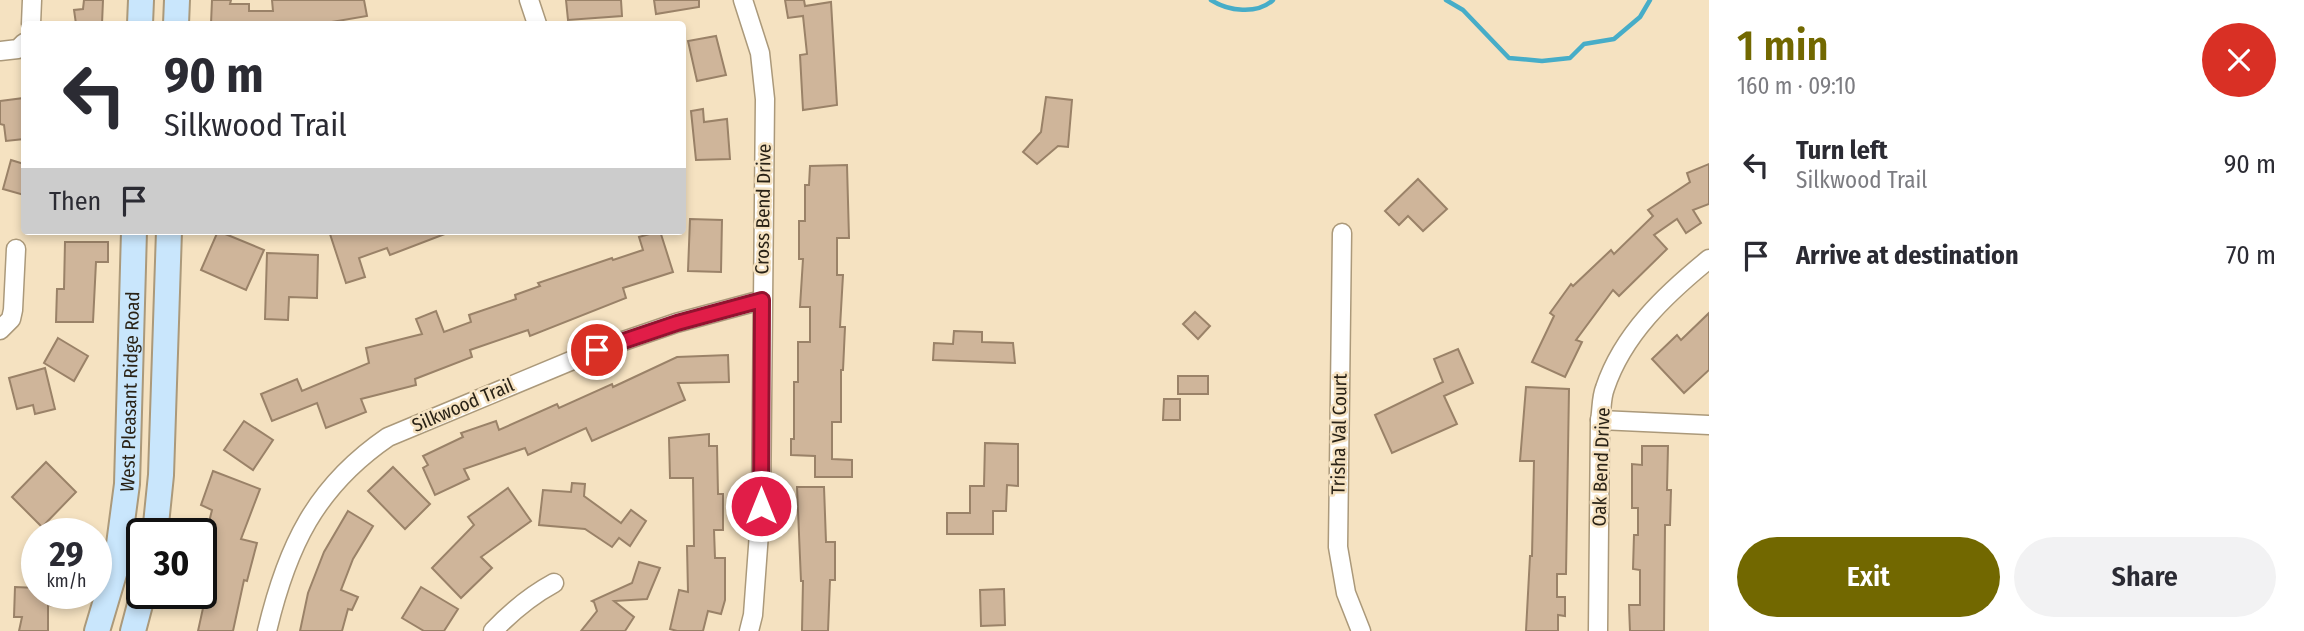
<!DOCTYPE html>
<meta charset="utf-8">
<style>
:root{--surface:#fff;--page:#f2f2f3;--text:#2b2b33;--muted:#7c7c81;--accent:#726800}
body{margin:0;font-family:"Fira Sans Condensed",sans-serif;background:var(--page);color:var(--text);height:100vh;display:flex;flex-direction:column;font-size:26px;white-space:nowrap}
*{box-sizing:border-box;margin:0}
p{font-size:23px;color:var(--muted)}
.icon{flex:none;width:38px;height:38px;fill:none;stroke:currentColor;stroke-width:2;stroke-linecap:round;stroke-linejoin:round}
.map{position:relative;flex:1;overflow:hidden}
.sheet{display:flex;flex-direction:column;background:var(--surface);width:595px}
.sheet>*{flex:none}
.banner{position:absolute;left:21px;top:21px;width:665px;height:214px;border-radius:7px;box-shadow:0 4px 10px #0003;background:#fff;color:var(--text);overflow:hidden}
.speed{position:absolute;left:21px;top:518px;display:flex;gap:14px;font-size:35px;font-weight:700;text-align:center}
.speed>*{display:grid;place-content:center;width:91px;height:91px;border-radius:50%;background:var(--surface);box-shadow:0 4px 10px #0003;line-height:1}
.speed small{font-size:18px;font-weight:400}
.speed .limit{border:4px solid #111;border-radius:10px;background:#fff;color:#111}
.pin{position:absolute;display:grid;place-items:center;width:60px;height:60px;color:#fff;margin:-30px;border:4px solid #fff;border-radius:50%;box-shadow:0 2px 7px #0007}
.me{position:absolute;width:77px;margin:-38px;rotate:0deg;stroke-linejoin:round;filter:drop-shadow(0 0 5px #0008)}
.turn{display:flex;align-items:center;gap:24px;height:147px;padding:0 28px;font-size:32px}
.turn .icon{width:91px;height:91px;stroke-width:2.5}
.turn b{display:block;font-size:49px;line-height:60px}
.then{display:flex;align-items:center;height:66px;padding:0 28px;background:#0003;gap:14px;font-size:26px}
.round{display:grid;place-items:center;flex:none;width:74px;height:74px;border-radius:37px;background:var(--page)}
.summary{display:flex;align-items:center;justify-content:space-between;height:119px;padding:0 28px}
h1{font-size:42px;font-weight:600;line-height:52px;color:var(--accent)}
.cta{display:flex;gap:14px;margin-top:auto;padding:14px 28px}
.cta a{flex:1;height:80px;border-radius:42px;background:var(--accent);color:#fff;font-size:28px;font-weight:600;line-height:80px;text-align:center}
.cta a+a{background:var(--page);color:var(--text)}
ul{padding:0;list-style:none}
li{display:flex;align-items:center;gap:21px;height:91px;padding:0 28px}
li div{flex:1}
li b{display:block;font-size:26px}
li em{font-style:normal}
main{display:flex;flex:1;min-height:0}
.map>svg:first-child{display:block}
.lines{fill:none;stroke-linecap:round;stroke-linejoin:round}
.stream{stroke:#47adc8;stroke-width:4.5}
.building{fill:#cfb59a;stroke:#9a8268;stroke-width:2}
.street-casing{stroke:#ab997a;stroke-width:21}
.secondary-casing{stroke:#ab997a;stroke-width:28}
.street{stroke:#fff;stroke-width:18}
.secondary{stroke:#c9e6fc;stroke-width:24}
.route-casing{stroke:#92132f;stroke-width:18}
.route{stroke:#e11d48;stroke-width:12}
.labels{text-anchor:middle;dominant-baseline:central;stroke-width:5;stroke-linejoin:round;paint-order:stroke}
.street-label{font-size:19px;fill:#292216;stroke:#f5e2c1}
</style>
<main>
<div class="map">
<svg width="1709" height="631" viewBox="0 0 1709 631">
<rect width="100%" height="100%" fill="#f5e2c1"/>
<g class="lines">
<g class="stream">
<path d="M 1211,0 C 1228,11 1257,15 1273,0"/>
<polyline points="1446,0 1463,10 1509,58 1542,61 1570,58 1584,44 1614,39 1640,17 1650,0"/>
</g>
</g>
<g class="building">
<polygon points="84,0 103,0 102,24 76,24 74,10 83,9"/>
<polygon points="212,0 231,0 230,4 249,4 249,11 273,11 272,0 364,0 367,16 320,24 211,24"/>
<polygon points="566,0 621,0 622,16 568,20"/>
<polygon points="654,0 699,0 699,7 656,14"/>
<polygon points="785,0 804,0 805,6 831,2 837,105 803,110 800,55 807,54 803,16 788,18"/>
<polygon points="716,36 726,75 697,81 688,41"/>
<polygon points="1046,97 1072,100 1068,147 1058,146 1037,164 1023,152 1041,132"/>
<polygon points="24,98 24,139 6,141 4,125 0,124 0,101"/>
<polygon points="703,109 704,122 727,119 730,159 696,160 691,111"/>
<polygon points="11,160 24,164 24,195 3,189"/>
<polygon points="1709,164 1709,204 1693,210 1701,223 1686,233 1677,219 1654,235 1667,249 1619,296 1613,290 1576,340 1582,342 1565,377 1532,362 1554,316 1550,313 1571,284 1573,286 1611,250 1614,254 1653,216 1648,210 1690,182 1687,173"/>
<polygon points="847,165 849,238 837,238 837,275 843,275 840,327 845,327 843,370 841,370 841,422 832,422 832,459 852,460 852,477 815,477 815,456 791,455 791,439 794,439 794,382 798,382 798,342 810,342 810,307 800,307 803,259 799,259 799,221 805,221 805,185 809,185 810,166"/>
<polygon points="1418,179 1447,209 1423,231 1408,216 1399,225 1385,211"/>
<polygon points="690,219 722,220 721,272 688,271"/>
<polygon points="218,231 264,250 246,290 201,270"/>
<polygon points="329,231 450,231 450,232 390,255 387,248 359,258 365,277 346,283"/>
<polygon points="660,231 673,272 623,288 626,298 530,336 528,330 470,350 472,357 415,379 416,385 361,399 366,412 326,428 317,403 272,421 261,394 297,379 302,391 369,363 366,348 422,334 416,319 436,311 444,332 471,322 469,315 516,299 515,295 540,286 538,283 612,258 613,260 643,250 639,237"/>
<polygon points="65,242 108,242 108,262 96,262 93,322 56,322 57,289 64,289"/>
<polygon points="267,253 318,255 317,298 289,297 288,320 265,319"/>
<polygon points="1195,312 1210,326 1198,339 1183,324"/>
<polygon points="1709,313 1709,370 1684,393 1652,359 1677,335 1681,340"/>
<polygon points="954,331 982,332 982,342 1013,343 1015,363 933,360 934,343 953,344"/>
<polygon points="58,338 88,356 74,381 44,363"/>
<polygon points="1458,349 1473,383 1444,396 1457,424 1392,453 1375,415 1443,382 1434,359"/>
<polygon points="728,355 729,382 678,383 685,400 592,441 586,428 528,455 525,448 464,469 469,479 435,495 423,468 428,465 423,456 463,437 461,433 496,421 499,430 557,404 559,408 612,384 613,387 677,357"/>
<polygon points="45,368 55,409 35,414 33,405 17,409 9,378"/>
<rect x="1178" y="376" width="30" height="18"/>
<polygon points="1526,387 1569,389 1566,574 1557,574 1557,597 1565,597 1565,616 1558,615 1558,631 1526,631 1530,556 1532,556 1534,461 1520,461"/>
<polygon points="1164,399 1180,399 1180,420 1163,420"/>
<polygon points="244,421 273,440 253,470 224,450"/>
<polygon points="709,434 709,446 717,446 718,494 723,494 723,530 714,530 715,558 725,558 725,600 721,614 708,611 703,631 677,631 670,629 679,590 688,592 687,546 694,546 693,478 670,478 669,438"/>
<polygon points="985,443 1018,444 1018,486 1007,485 1006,511 993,511 993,534 947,534 947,513 970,513 970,486 984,486"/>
<polygon points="1642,446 1668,446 1667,490 1671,490 1670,525 1665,525 1664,631 1630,631 1629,605 1640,605 1640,570 1633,569 1634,535 1638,535 1638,508 1632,508 1632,464 1642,465"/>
<polygon points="46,462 76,492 42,527 12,497"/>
<polygon points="393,467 430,504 405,529 368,491"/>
<polygon points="213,471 260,489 241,539 257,543 247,581 244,580 233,631 198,631 205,599 201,598 201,580 204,581 213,548 203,546 212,510 201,505"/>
<polygon points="572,483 585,484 584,496 621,523 631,510 646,521 630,546 619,538 612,547 585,529 539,525 543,490 571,492"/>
<polygon points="797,487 824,487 826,542 835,542 835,580 830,580 828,631 802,631 803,581 801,581"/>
<polygon points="508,488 531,521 481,557 492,568 461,598 432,568 474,525 468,517"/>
<polygon points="348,511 373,526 353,559 341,590 358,597 352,610 348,609 342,631 300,631 308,593 324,552"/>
<polygon points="639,562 660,568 647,599 614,601 634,617 625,631 581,631 597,611 594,602 592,601 632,583"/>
<polygon points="15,587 37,588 37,593 61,593 61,606 48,605 48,631 19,631 22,617 14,617"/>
<polygon points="421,587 458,609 444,631 424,631 402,618"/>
<polygon points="1004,589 1005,625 981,626 980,590"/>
</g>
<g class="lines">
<defs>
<g id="street">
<polyline points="529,0 537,24"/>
<polyline points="743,0 760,53 765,99 761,506 753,615 749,631"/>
<polyline points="31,24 32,0"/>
<polyline points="0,51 18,49 24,43"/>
<polyline points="1342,233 1338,547 1346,593 1361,631"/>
<polyline points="0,330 11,319 13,310 16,249"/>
<polyline points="1600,420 1709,425"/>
<path d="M 267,631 C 287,547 315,487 388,437 L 597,350 L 676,323 L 762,300"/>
<path d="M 493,631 C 512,611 530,596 554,583"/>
<path d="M 1598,631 L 1600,420 C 1602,410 1601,398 1605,388 C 1623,334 1666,294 1709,259"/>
</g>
<g id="secondary">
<polyline points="140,24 141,0"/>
<polyline points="176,24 177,0"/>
<polyline points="155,534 161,475 169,231"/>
<path id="s1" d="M 97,631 L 116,567 L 127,484 L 134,231"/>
<polyline points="133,631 143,593"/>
</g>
</defs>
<use href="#street" class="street-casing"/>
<use href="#secondary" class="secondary-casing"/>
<use href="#street" class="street"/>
<use href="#secondary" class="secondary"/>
</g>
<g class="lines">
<defs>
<polyline id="route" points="597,350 677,323 762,300 761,506"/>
</defs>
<use href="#route" class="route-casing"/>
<use href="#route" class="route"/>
</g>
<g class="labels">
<g class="street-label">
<text transform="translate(763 209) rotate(-89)">Cross Bend Drive</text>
<text stroke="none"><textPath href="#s1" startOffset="243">West Pleasant Ridge Road</textPath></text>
<text transform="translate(463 405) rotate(-23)">Silkwood Trail</text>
<text transform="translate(1339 434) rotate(-89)">Trisha Val Court</text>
<text transform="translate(1601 467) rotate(-88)">Oak Bend Drive</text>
</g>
</g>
</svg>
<div class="speed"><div>29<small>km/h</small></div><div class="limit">30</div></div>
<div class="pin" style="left:597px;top:350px;background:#d93025"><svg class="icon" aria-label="arrive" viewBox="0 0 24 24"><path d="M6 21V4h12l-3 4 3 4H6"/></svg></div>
<svg class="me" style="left:761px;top:506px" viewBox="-20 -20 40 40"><circle r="17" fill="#e11d48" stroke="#fff" stroke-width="3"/><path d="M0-11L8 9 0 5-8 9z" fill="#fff"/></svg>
<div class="banner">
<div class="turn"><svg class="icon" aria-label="left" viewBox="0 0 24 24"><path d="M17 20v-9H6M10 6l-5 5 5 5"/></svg><div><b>90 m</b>Silkwood Trail</div></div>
<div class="then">Then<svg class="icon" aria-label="arrive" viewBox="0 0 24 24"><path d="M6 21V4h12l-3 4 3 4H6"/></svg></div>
</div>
</div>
<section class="sheet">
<div class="summary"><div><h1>1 min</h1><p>160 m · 09:10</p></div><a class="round" style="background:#d93025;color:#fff"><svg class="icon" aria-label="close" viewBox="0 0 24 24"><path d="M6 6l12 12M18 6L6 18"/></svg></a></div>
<ul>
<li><svg class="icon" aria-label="left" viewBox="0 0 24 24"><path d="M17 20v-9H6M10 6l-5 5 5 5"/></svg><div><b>Turn left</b><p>Silkwood Trail</p></div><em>90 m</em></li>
<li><svg class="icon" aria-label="arrive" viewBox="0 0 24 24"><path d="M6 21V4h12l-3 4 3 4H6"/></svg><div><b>Arrive at destination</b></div><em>70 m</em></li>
</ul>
<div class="cta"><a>Exit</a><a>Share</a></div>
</section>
</main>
